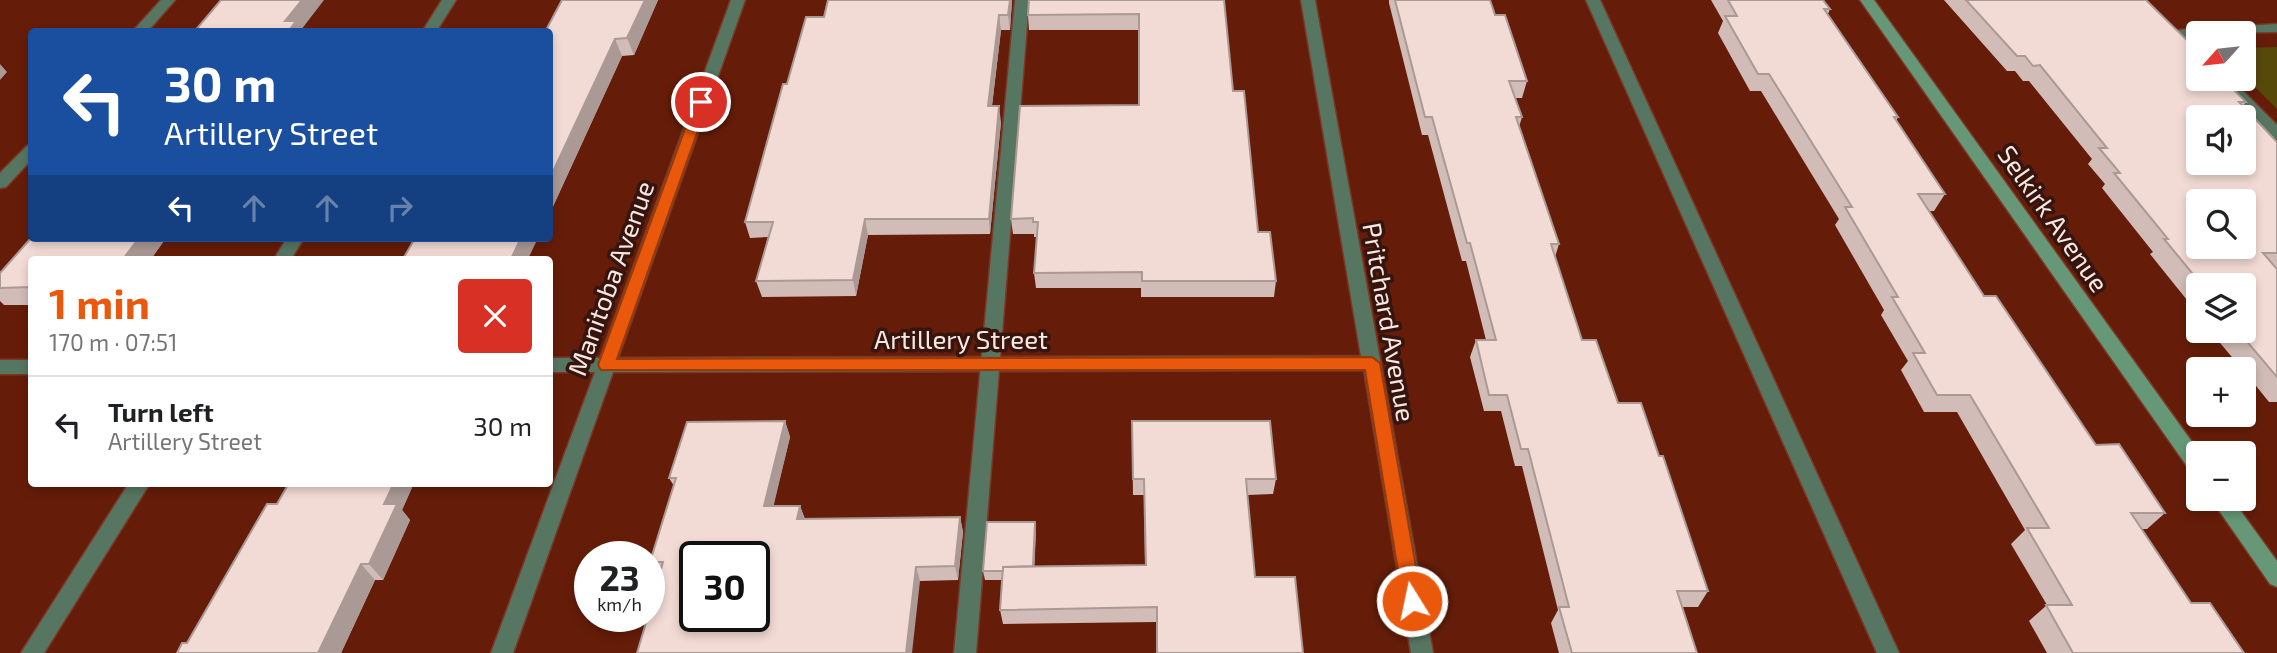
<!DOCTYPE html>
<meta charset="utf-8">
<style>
:root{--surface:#fff;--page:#f6f6f6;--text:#202124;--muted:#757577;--line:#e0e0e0;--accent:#ea580c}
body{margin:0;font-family:"Exo 2",sans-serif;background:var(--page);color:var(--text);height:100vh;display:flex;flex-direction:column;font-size:26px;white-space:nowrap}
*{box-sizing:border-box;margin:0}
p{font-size:23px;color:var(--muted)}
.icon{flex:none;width:38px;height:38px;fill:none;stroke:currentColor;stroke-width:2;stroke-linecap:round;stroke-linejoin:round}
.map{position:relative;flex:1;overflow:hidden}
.sheet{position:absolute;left:28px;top:256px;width:525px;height:231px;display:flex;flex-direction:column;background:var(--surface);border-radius:7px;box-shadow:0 4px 10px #0003}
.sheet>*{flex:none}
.top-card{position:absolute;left:28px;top:28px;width:525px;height:214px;border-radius:7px;box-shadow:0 4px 10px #0003;background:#1a4fa0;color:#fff;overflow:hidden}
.needle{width:46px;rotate:243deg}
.tools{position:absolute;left:2186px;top:21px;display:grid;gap:14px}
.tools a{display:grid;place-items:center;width:70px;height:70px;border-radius:7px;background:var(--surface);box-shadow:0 4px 10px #0003;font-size:35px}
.speed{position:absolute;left:574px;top:541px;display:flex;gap:14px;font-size:35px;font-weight:700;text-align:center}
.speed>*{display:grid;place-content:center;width:91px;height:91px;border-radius:50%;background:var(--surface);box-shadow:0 4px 10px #0003;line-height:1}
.speed small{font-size:18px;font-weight:400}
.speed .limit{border:4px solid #111;border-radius:10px;background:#fff;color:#111}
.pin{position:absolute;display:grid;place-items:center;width:60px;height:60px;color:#fff;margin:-30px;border:4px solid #fff;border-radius:50%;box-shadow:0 2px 7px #0007}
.me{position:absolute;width:77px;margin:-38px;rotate:350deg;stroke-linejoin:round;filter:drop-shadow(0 0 5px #0008)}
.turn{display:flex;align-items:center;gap:24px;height:147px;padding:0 21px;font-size:32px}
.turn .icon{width:91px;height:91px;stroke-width:2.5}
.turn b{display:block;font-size:49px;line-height:60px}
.lanes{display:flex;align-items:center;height:66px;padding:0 21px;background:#0003;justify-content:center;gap:35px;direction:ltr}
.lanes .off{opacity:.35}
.round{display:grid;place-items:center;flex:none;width:74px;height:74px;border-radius:7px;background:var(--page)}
.head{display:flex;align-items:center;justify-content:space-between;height:119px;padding:0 21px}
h1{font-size:42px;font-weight:700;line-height:52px;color:var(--accent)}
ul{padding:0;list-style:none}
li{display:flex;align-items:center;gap:21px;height:98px;padding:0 21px;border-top:2px solid var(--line)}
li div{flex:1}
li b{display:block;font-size:26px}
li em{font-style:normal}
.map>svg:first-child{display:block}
.green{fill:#574909}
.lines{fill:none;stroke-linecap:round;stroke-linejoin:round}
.service-casing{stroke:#7a3928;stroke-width:3}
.minor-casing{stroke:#7a3928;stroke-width:3}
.secondary-casing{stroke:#7a3928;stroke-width:3}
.service{fill:#577662;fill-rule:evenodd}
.minor{fill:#577662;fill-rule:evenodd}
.secondary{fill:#669878;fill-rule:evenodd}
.wall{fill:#d1bcb7}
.shaded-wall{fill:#aa9995}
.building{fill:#f3dbd5;stroke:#aa9995;stroke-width:2;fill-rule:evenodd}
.route{fill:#ea580c;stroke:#983908;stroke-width:2}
.labels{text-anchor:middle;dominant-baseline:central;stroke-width:7;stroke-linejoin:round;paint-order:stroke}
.street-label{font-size:26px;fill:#fae8e3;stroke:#35150d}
</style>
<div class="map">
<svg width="2277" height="653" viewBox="0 0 2277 653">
<rect width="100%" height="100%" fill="#651d09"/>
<polygon class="green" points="2277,47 2277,109 2244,76 2244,48"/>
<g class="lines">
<defs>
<g id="service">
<polygon points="442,0 456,0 436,32 422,32"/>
<polygon points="1015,0 1029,0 976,653 954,653"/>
<polygon points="1586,0 1600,0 1899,653 1877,653"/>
<polygon points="2277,24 2277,32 2198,33 2198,37 2179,38 2172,34 2179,30"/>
<polygon points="2216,79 2231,79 2277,125 2277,139 2272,137"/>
<polygon points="287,238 304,238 291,259 274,259"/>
<polygon points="129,483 150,483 44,653 21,653"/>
</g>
<g id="minor">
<polygon points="161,0 175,0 147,32 132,32"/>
<polygon points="731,0 745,0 618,358 1361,356 1301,0 1315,0 1433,653 1411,653 1364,370 613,372 513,653 491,653 595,372 550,372 550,358 600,358"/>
<polygon points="32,144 32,159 6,187 0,188 0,173 27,146"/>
<rect x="0" y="360" width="32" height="14"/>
</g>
<g id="secondary">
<polygon points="1860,0 1874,0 2200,453 2198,474 2191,472"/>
<polygon points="2211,499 2232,499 2277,561 2277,587 2270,584"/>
</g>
</defs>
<use href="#service" class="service-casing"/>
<use href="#minor" class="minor-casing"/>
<use href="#secondary" class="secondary-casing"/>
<use href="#service" class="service"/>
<use href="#minor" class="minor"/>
<use href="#secondary" class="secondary"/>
</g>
<g class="wall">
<polygon points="562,0 658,0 634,55 622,56 550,213 550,32"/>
<polygon points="828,0 1012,0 1010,30 1001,30 992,106 1001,122 990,234 868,235 856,296 762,297 756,281 768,237 750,238 745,222 787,84 824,17"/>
<polygon points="1224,0 1233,91 1258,232 1276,281 1274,297 1141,297 1141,288 1036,288 1034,273 1037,237 1034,237 1034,234 1013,234 1011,219 1139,105 1139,30 1029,30 1028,15"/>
<polygon points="1389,0 1490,0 1495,15 1527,81 1522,98 1515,98 1522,117 1519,127 1559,244 1555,257 1582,340 1618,403 1659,456 1708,591 1698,607 1682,607 1697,653 1559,653 1551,623 1558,610 1522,466 1515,466 1501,411 1484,411 1470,357 1476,340 1486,340 1466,261 1462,261 1428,135 1422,135 1389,3"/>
<polygon points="1711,0 1823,0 1830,9 1828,14 1898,117 1896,121 1945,194 1934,211 1929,211 1984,296 2096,445 2165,513 2147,529 2142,529 2191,603 2244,653 2047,653 2029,621 2047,605 2011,544 2025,530 1957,412 1924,412 1901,370 1908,361 1881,315 1884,310 1835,225 1839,219 1761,91 1750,91 1718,33 1723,21"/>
<polygon points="1944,0 2146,0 2198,79 2246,102 2243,106 2277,142 2277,402 2269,402 2244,371 2244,369 2242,369 2210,331 2244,331 2244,285 2198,285 2198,316 2194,311 2195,310 2150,254 2153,252 2102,188 2105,184 2088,164 2092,159 2029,81 2023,81 2015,71 2007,71"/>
<polygon points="32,238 166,238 151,259 32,259 32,305 4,305 0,301 0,273"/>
<polygon points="785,421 790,437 773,506 800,506 805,519 960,517 963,532 958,580 920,581 658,577 650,562 674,486 669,478"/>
<polygon points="1132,421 1276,479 1273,494 1248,495 1156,622 1003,624 1000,610 1002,580 985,580 983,571 1035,522 1036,531 1034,566 1145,565 1144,495 1133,495"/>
<polygon points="289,483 414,483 402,510 410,520 383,580 375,580 341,653 177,653 187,643 277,504"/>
</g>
<g class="shaded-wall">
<polygon points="302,0 324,0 301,30 302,32 288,32 285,21"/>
<polygon points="645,0 658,0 634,55 627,38"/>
<polygon points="1010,0 1012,0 1010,30 1008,15"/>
<polygon points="999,15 1001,30 990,122 988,106"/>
<polygon points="615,39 622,56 550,213 550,178"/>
<polygon points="0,64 7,72 0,80"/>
<polygon points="999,106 1001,122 990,234 989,219"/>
<polygon points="865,219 868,235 856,296 853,280"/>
<polygon points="139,238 166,238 151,259 123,259"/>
<polygon points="521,238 538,238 528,259 511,259"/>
<polygon points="785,421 790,437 770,521 764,506"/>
<polygon points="394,483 414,483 402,510 410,520 383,580 369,564 384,504"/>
<polygon points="800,506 805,521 797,519"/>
<polygon points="960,517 963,532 958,580 955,566"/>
<polygon points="1035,522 1036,531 1034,579 1033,570"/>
<polygon points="361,564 375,580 341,653 318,653"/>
<polygon points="916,567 920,581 912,653 906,653"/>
</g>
<g class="building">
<polygon points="221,0 302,0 285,21 296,21 288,32 194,32"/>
<polygon points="562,0 645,0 627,38 615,39 550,178 550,32 545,32"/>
<polygon points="828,0 1010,0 1008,15 999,15 988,106 999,106 989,219 865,219 853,280 756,281 773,222 745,222 783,84 787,84 806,17 824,17"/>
<polygon points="1029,0 1224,0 1233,91 1244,91 1258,232 1270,232 1276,281 1142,281 1142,272 1034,273 1038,222 1033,222 1033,218 1011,219 1020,106 1139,105 1139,14 1028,15"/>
<polygon points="1395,0 1490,0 1495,15 1505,15 1527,81 1509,81 1522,117 1516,117 1559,244 1551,244 1582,340 1596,340 1618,403 1641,403 1659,456 1663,456 1708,591 1677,591 1697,653 1572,653 1559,607 1569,607 1528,449 1521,449 1507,395 1489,395 1476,340 1496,340 1470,243 1467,243 1432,117 1425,117"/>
<polygon points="1728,0 1823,0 1830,9 1824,9 1898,117 1894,117 1945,194 1918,194 1984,296 1996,296 2096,445 2119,444 2165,513 2131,513 2191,603 2210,603 2244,653 2073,653 2046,605 2072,605 2027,528 2049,528 1970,395 1937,395 1913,353 1925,353 1892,297 1898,297 1845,207 1852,207 1769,74 1758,74 1725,16 1737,16"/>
<path d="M 1966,0 L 2146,0 L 2198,51 L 2198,79 L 2223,79 L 2246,102 L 2239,102 L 2277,142 L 2277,253 L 2263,253 L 2277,269 L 2277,377 L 2238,331 L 2244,331 L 2244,285 L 2202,285 L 2164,239 L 2168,239 L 2114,173 L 2120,173 L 2099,148 L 2107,148 L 2040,65 L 2033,66 L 2025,56 L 2017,56 ZM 2198,117 L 2244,117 L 2244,163 L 2198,163 ZM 2198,201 L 2244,201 L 2244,247 L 2198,247 Z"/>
<polygon points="32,237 32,238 139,238 123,259 32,259 32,287 0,288 0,273"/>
<polygon points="415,238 521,238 511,259 403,259"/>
<path d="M 785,421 L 764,506 L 800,506 L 797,519 L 960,517 L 955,566 L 916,567 L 906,653 L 637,653 L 648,616 L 649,616 L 649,612 L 663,562 L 650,562 L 676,478 L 669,478 L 687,422 ZM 695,556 L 754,556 L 754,616 L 695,616 Z"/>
<polygon points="1132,421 1270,421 1276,479 1246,479 1255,577 1295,577 1303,653 1157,653 1157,607 1000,610 1003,567 1146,565 1144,479 1133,479"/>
<polygon points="289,483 394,483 384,504 397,504 369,564 361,564 318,653 177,653 182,643 187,643 267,504 277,504"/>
<polygon points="987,522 1035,522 1033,566 1003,567 1003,571 983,571"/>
</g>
<polygon class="route" points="701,98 708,102 617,359 1372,357 1380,363 1422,601 1419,607 1412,609 1406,607 1403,601 1365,370 601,370 598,365 695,102"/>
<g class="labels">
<g class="street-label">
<text transform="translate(2054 218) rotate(55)">Selkirk Avenue</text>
<text transform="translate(610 278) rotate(-70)">Manitoba Avenue</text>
<text transform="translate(1390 322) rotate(80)">Pritchard Avenue</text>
<text x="961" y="338">Artillery Street</text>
</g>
</g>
</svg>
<div class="tools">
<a><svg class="needle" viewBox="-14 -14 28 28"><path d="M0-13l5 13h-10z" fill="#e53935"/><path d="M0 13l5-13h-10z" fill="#757577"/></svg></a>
<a><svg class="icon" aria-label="sound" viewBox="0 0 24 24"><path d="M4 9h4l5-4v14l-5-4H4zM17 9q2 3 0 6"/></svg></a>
<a><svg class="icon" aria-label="search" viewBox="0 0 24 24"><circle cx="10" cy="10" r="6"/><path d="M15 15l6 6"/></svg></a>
<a><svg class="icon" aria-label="layers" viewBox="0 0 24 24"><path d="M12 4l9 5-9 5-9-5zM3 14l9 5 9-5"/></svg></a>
<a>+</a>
<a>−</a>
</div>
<div class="speed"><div>23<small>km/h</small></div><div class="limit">30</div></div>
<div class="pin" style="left:701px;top:102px;background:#d93025"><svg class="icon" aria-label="arrive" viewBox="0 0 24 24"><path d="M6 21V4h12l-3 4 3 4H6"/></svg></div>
<svg class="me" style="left:1412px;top:601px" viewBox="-20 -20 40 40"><circle r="17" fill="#ea580c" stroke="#fff" stroke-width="3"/><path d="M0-11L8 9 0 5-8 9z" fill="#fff"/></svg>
<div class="top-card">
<div class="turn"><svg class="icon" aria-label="left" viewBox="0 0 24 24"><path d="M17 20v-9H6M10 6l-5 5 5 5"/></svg><div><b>30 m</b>Artillery Street</div></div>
<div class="lanes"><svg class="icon" aria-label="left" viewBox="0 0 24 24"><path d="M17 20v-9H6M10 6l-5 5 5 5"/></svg><svg class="icon off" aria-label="ahead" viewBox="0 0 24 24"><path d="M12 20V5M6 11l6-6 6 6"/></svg><svg class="icon off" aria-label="ahead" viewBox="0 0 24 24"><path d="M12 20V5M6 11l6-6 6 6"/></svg><svg class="icon off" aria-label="right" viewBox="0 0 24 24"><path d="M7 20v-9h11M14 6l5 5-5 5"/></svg></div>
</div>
<section class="sheet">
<div class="head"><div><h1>1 min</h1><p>170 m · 07:51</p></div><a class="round" style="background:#d93025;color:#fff"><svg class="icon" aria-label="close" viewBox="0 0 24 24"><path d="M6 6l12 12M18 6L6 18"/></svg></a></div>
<ul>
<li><svg class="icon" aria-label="left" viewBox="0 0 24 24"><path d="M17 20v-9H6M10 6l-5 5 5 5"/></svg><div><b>Turn left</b><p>Artillery Street</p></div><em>30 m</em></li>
</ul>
</section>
</div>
